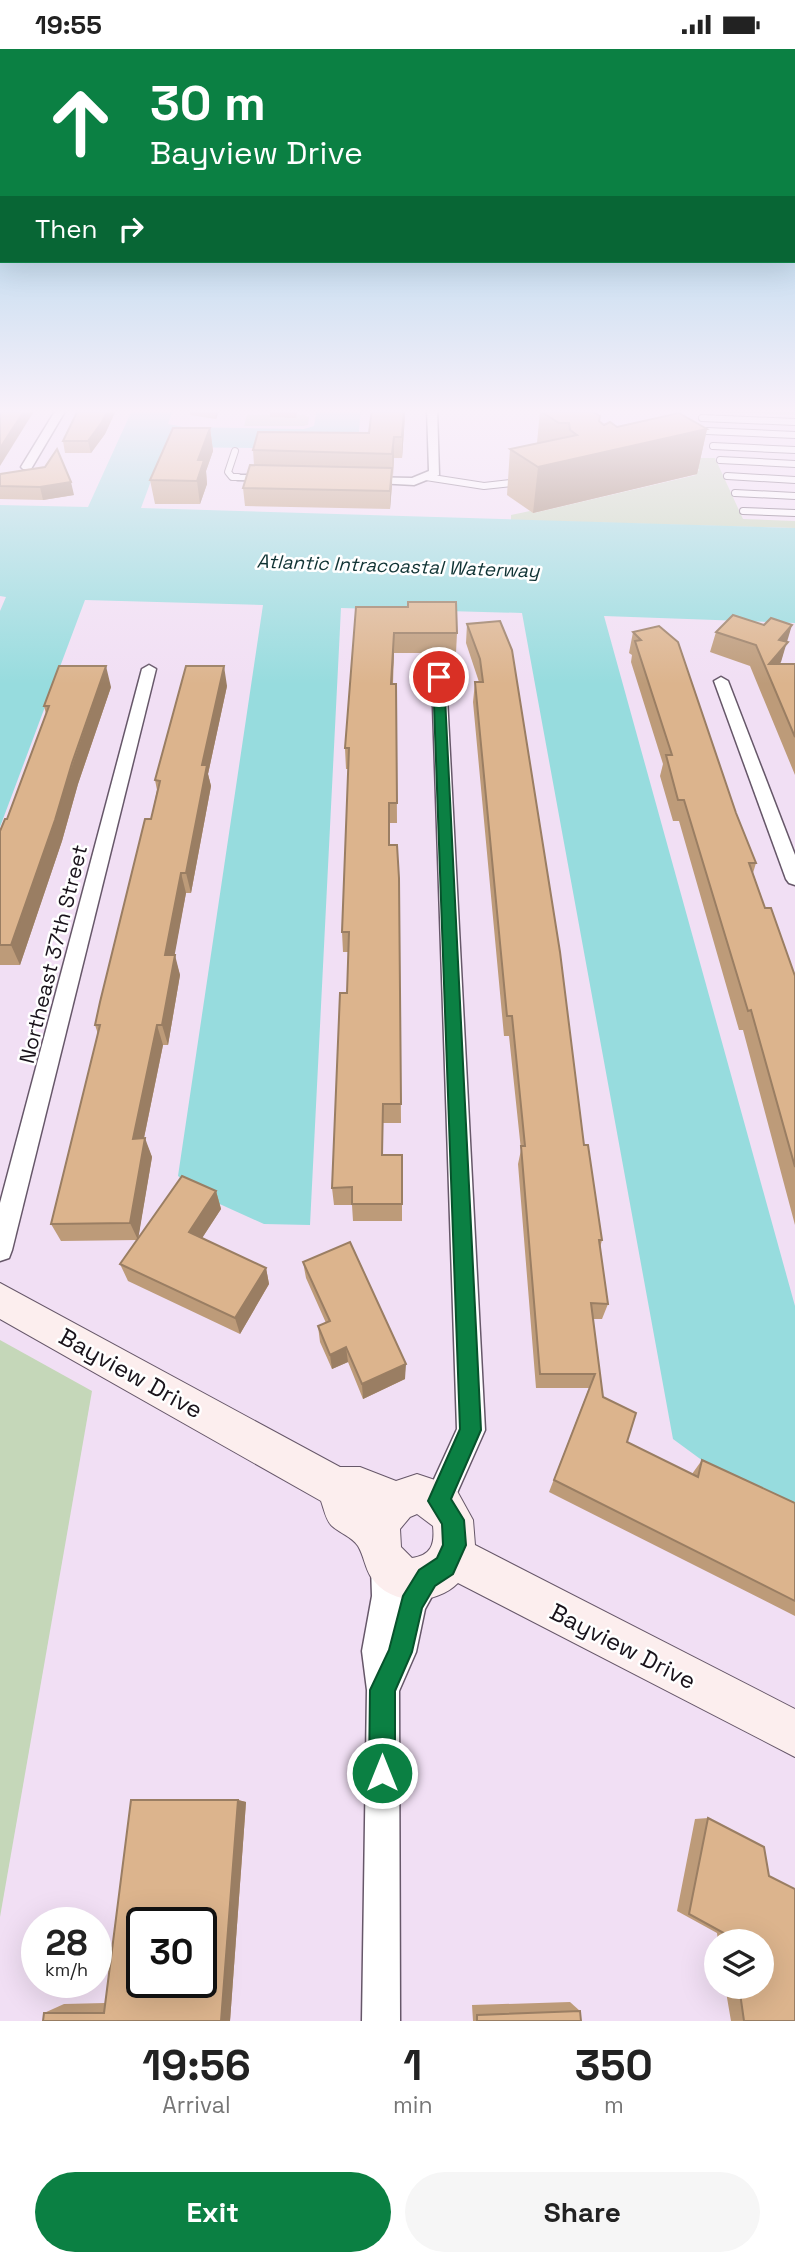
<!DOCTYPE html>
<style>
:root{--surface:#fff;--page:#f6f6f6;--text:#222;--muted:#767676;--accent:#0b8043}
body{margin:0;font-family:"Space Grotesk",sans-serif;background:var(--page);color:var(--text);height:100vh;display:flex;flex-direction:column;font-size:26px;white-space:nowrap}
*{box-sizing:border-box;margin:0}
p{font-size:23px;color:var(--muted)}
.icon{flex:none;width:38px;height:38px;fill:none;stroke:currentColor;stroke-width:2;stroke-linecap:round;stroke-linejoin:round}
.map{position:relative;height:1972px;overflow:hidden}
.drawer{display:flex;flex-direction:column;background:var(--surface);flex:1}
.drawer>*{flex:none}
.guide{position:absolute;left:0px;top:0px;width:796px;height:214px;box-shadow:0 7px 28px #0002;background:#0b8043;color:#fff;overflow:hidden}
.tools{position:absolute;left:704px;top:1880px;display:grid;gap:14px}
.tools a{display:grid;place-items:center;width:70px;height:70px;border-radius:50%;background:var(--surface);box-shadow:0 7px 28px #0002;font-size:35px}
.speed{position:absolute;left:21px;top:1858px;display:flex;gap:14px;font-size:35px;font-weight:700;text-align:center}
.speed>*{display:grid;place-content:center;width:91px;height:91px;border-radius:50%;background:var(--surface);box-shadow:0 7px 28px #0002;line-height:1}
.speed small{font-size:18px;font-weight:400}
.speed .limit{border:4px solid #111;border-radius:10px;background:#fff;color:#111}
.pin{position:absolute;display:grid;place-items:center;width:60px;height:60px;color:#fff;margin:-30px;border:4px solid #fff;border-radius:50%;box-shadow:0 2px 7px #0007}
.me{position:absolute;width:77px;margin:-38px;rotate:0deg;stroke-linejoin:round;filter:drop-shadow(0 0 5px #0008)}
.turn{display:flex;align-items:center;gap:24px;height:147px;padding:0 35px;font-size:32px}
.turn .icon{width:91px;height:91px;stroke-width:2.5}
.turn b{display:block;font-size:49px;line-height:60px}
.then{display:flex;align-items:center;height:66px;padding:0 35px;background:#0003;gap:14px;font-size:26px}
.eta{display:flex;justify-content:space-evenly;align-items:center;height:119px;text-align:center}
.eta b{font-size:42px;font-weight:800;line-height:49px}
.action{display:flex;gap:14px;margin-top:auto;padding:14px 35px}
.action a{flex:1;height:80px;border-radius:42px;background:var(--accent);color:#fff;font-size:28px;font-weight:800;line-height:80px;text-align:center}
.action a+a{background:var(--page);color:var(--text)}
.status{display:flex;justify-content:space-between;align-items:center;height:49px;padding:0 35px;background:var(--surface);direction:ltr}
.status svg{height:19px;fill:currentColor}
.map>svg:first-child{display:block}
.green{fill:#c5d7b9}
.water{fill:#97dcde}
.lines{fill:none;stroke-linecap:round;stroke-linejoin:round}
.lane-casing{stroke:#665769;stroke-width:8}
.street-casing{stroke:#665769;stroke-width:3}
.secondary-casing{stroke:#665769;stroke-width:2}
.lane{stroke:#fff;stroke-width:6}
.street{fill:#fff;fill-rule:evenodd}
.secondary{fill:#fceeee;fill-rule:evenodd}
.wall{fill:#bd9b79}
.shaded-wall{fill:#9a7e63}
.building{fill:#dcb48d;stroke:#9a7e63;stroke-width:2;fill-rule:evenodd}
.route{fill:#0b8043;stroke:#07532c;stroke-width:2}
.labels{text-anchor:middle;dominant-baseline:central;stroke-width:5;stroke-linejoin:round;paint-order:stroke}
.far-water-label{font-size:19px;font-style:italic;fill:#103334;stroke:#fff}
.street-label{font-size:21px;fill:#19131b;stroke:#fff}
.near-street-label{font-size:24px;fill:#19131b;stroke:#fff}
</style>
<div class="status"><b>19:55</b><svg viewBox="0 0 49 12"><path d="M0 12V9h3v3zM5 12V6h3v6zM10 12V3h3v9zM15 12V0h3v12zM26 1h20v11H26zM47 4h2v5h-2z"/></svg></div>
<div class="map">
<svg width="795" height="1972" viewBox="0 0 795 1972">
<rect width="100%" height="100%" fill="#f1dff4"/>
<g class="green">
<polygon points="688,359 795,360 795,366 690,362"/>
<polygon points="247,366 304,366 309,368 308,376 304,377 244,377"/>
<polygon points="670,409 715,409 743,470 795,472 795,479 511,471 511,466 530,462 534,464 696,426 693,423 700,421"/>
<polygon points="0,1291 92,1342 0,1868"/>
</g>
<polygon class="water" points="133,359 174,359 168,375 183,378 304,380 314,377 317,359 361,359 358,394 342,400 170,398 162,402 141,459 795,479 795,574 604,567 795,1257 795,1461 718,1423 673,1390 522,564 341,559 310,1176 264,1175 213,1152 178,1127 263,556 85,551 0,778 0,562 6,548 0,547 0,456 88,458"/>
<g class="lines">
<defs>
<g id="lane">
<polyline points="702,369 795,373"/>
<polyline points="707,382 795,386"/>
<polyline points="713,397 795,401"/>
<polyline points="235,402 228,423 232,428 238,428"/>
<polyline points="720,411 795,415"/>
<polyline points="727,427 795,431"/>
<polyline points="426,428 484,437 520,433"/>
<polyline points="735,444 795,447"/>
<polyline points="743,462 795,464"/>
</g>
<g id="street">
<polygon points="57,359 67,359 31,420 23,420 21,418"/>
<polygon points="427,359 437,359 439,426 414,436 358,433 356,431 362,428 412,429 429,422"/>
<polygon points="234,426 274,426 280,429 274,432 238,431 234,430"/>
<polygon points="149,616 156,620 12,1201 9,1209 0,1212 0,1154 142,620"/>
<polygon points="439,624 446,628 485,1381 449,1462 439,1467 429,1462 424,1452 457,1380 432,628"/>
<polygon points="721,628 728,632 795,806 795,836 789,834 786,830 714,632"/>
<polygon points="386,1502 397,1506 401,1517 402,1541 416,1518 427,1514 438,1518 442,1529 425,1560 416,1603 399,1642 400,1972 362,1972 367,1641 362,1602 372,1547 371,1517 375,1506"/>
</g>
<path id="secondary" d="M 0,1234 L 340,1418 L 360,1418 L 396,1432 L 417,1425 L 441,1433 L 457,1442 L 473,1471 L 475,1496 L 795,1660 L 795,1708 L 458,1534 C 435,1557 390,1557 371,1528 C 365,1519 364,1507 358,1497 C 351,1487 341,1485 332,1477 C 326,1472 324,1460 321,1452 L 0,1270 ZM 417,1465 L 433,1477 C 435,1496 431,1506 412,1509 L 401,1498 L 400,1480 L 410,1468 Z"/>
</defs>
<use href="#lane" class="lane-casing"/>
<use href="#street" class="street-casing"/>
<use href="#secondary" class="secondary-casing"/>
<use href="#lane" class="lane"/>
<use href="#street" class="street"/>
<use href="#secondary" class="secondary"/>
</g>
<g class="wall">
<polygon points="79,359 117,359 105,385 91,404 65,404 63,392"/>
<polygon points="189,359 220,359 216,370 190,366"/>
<polygon points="270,359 298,359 296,369 270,368"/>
<polygon points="540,362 599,372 604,376 617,378 707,380 697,425 533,464 507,446 510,400 537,394"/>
<polygon points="405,367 402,409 394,409 390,460 245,457 243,439 254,416 253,401 369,384"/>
<polygon points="210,379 213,402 206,422 207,435 200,455 155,455 150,431"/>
<polygon points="0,425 74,446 43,451 0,450"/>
<polygon points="356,558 457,584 456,604 394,604 393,635 396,635 397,774 389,774 389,796 399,829 401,1074 383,1074 383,1106 402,1106 402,1172 353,1172 352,1156 334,1156 332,1139 347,944 348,903 343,903 342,883 349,720 346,720 345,699"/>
<polygon points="500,572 584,1096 602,1191 600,1199 608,1255 602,1270 593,1270 603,1348 627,1393 692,1425 702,1411 795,1454 795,1567 549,1443 589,1339 536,1339 518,1115 521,1101 509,987 504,987 473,653 475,633 479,633 466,594 467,575"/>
<polygon points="659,577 756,814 753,824 765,859 795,927 795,1176 743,981 739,981 679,772 673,772 660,727 663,715 631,613 632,606 629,604 633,583"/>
<polygon points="716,583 786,593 780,615 795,615 795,726 750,617 710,603"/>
<polygon points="227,637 208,725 211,737 191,844 186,844 174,906 180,926 168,996 163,996 144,1089 152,1108 138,1189 216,1142 221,1160 202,1189 266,1219 269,1235 240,1285 128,1232 120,1215 137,1191 61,1192 51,1175 98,985 95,976 151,770 157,741 155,731"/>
<polygon points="111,638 78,735 62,792 20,916 0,916 0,782 7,770 46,665 44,657"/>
<polygon points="303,1213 405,1330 363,1350 348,1313 332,1320 320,1293 318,1277 326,1274 306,1229"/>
<polygon points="238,1751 246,1753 230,1972 44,1964 64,1955 105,1954"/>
<polygon points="708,1769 769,1827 795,1972 731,1972 725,1937 761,1937 761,1892 718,1892 717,1884 677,1862 695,1770"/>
<polygon points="570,1953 580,1962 581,1972 473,1972 472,1956"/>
</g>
<g class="shaded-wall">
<polygon points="26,359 36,359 0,417 0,399"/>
<polygon points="109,359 117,359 105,385 91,404 88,392"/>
<polygon points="215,359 220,359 216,370"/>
<polygon points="404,359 405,367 402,409 402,388"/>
<polygon points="210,379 213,402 206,422 207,435 200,455 197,432 198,411"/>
<polygon points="707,380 697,425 533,464 538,418"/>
<polygon points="394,388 394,409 393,427 392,405"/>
<polygon points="392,419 392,437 390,460 390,442"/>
<polygon points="71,433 74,446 43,451 40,438"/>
<polygon points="792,576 781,613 769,627 767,621 779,591"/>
<polygon points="394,584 394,604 391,655 391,635"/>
<polygon points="106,617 111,638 78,735 62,792 20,916 11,896"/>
<polygon points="224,617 227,637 208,725 211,737 191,844 186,824 202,716"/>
<polygon points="181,824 186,844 171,926 165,906"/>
<polygon points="175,906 180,926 168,996 162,976"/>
<polygon points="157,976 163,996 140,1108 133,1090"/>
<polygon points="145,1089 152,1108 138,1191 130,1174"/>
<polygon points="216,1142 221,1160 195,1200 189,1183"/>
<polygon points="266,1219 269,1235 240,1285 235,1269"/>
<polygon points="346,1298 348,1313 332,1320 330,1306"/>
<polygon points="406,1315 405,1330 363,1350 362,1335"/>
<polygon points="238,1751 246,1753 230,1972 221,1972"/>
</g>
<g class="building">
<polygon points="0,359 26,359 0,399"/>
<polygon points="79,359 109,359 102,373 88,392 63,392"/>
<polygon points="372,359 404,359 402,388 394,388 392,405 253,401 258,383 369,384"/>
<polygon points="556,359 586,359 600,367 599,372 604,376 610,373 617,378 679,364 707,380 538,418 510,400 577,386 570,381 569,374 559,374 540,362"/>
<polygon points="173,379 210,379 198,411 204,411 197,432 150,431"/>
<polygon points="57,400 71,433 40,438 0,437 0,425 45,418"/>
<polygon points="250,416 392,419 390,442 243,439"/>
<polygon points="408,553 456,553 457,584 394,584 391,635 396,635 397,754 389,754 389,796 397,796 399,829 401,1055 383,1055 382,1106 402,1106 402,1155 352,1155 352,1138 332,1139 340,944 347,944 349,883 342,883 349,699 345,699 356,558 408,558"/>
<polygon points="733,566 764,576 771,569 792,576 779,591 788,593 769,615 795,615 795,688 756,596 716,583"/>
<polygon points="500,572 512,601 560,903 584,1096 588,1096 602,1191 599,1191 608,1255 591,1254 603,1348 636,1364 627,1393 698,1428 702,1411 795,1454 795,1552 554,1431 595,1325 540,1325 521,1097 525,1097 512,967 507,967 475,633 483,633 480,610 467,575"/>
<polygon points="659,577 678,593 736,764 756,814 749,814 765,859 771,859 795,927 795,1118 751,961 748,962 684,751 678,751 666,706 672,706 635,592 641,591 633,583"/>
<polygon points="59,617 106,617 72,714 55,771 11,896 0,896 0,782 5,770 7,770 49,657 44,657"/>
<polygon points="186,617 224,617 202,716 207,716 186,824 181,824 165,906 175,906 162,976 157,976 133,1090 145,1089 130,1174 51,1175 100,976 95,976 100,953 145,770 151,770 160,732 155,731"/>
<polygon points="182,1127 216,1142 189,1183 266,1219 235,1269 120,1215"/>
<polygon points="350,1193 406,1315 362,1335 346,1298 330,1306 318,1277 330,1272 303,1213"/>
<path d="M 131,1751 L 238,1751 L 221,1972 L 43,1972 L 44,1964 L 104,1964 ZM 142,1874 L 201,1874 L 201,1934 L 142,1934 Z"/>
<polygon points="708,1769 764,1798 769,1827 795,1840 795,1972 744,1972 739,1937 761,1937 761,1892 732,1892 731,1888 689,1865"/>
<polygon points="580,1962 581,1972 477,1972 477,1966"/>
</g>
<linearGradient id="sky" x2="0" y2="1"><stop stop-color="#87c4e4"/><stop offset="0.57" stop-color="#f9f1fa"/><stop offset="1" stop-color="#f9f1fa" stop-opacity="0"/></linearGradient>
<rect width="795" height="635" fill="url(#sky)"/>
<polygon class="route" points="439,624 444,628 481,1381 451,1450 464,1471 466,1496 453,1525 435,1537 422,1559 412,1603 395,1642 395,1724 391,1733 382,1737 373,1733 369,1724 370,1641 389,1601 403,1547 419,1521 437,1509 443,1496 442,1475 428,1452 460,1380 433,628"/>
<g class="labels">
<g class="far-water-label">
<text transform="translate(398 517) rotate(2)">Atlantic Intracoastal Waterway</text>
</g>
<g class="street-label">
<text transform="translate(53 905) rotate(-76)">Northeast 37th Street</text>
</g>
<g class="near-street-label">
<text transform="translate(131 1324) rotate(29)">Bayview Drive</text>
<text transform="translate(623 1597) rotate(27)">Bayview Drive</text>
</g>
</g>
</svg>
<div class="tools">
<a><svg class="icon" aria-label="layers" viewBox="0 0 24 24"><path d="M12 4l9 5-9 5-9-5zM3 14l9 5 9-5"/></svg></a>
</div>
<div class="speed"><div>28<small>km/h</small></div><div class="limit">30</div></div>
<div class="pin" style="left:439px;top:628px;background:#d93025"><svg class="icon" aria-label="arrive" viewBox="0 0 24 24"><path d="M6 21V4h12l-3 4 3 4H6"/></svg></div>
<svg class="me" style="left:382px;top:1724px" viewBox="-20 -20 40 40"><circle r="17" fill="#0b8043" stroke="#fff" stroke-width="3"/><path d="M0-11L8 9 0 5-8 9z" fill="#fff"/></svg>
<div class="guide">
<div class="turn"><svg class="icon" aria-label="ahead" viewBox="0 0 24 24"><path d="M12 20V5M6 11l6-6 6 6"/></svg><div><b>30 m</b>Bayview Drive</div></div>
<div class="then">Then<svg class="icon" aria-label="right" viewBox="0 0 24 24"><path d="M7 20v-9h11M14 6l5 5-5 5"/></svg></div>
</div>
</div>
<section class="drawer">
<div class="eta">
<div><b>19:56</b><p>Arrival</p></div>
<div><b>1</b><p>min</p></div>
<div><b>350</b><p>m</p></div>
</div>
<div class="action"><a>Exit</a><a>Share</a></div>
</section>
